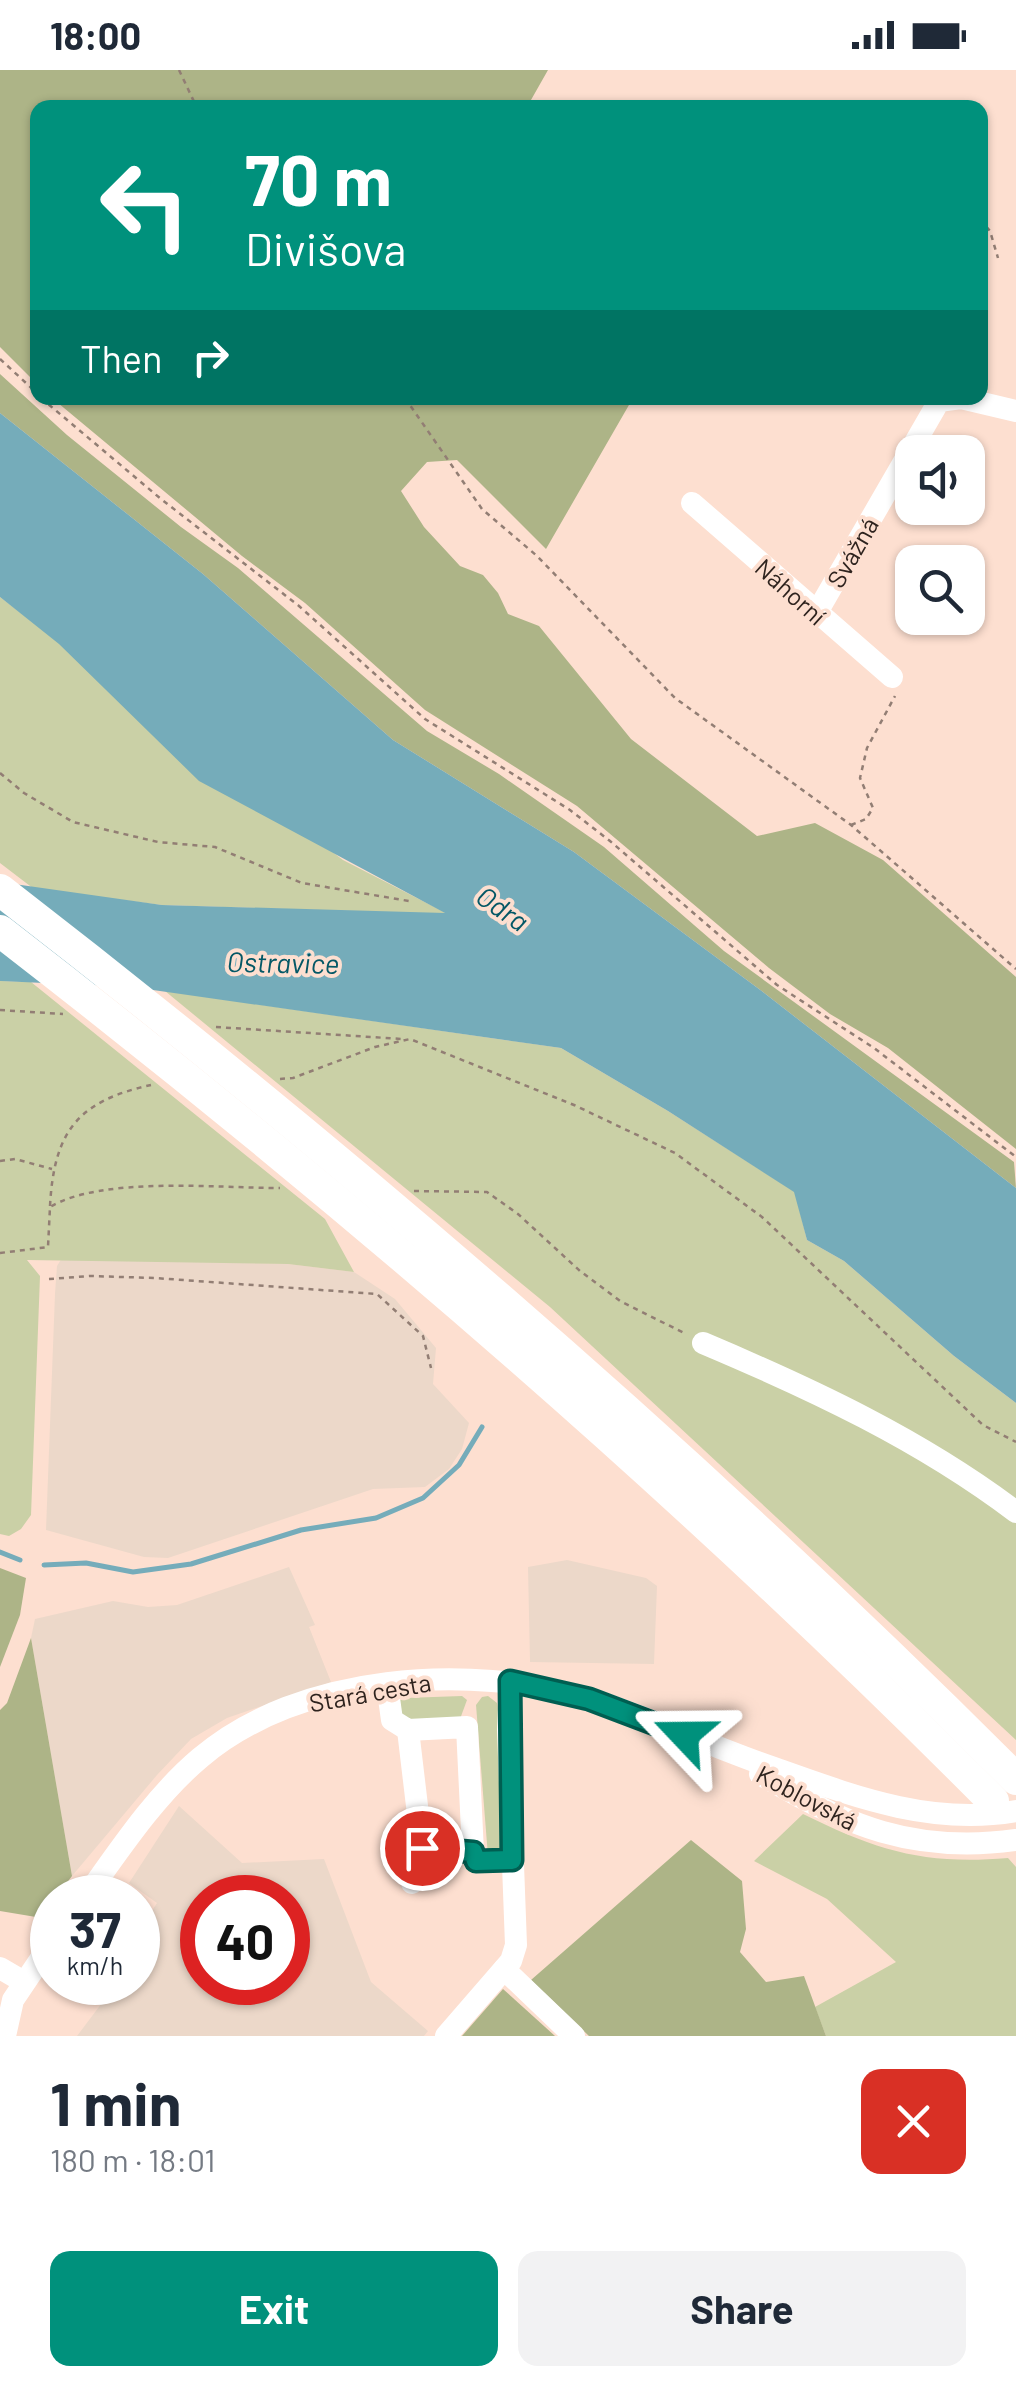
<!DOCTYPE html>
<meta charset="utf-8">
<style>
:root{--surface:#fff;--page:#f2f2f3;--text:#1f2937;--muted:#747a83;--accent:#00917c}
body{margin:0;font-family:Barlow,sans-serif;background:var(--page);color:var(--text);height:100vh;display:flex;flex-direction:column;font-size:38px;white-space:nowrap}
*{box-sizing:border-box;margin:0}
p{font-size:32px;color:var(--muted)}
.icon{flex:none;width:55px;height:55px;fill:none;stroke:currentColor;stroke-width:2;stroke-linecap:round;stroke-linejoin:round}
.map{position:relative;height:1966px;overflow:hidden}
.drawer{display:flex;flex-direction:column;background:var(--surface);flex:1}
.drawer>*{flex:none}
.top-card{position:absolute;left:30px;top:30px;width:958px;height:305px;border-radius:20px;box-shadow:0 2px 8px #0004;background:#00917c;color:#fff;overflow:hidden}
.buttons{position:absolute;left:895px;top:365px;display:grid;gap:20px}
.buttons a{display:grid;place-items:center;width:90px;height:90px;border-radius:20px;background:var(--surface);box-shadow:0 2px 8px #0004;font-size:50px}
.speed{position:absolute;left:30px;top:1805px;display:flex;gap:20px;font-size:50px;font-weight:700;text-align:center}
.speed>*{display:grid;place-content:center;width:130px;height:130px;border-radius:50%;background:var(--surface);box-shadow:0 2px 8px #0004;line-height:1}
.speed small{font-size:25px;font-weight:400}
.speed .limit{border:15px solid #d22;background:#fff;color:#111}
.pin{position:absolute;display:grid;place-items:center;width:85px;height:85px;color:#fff;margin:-42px;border:5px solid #fff;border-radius:50%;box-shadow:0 2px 10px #0007}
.me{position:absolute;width:110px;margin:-55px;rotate:293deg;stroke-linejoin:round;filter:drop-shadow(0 0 8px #0008)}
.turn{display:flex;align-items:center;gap:35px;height:210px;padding:0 50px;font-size:45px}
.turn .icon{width:130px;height:130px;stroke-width:2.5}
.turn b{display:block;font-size:70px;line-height:85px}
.then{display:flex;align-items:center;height:95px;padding:0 50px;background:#0003;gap:20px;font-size:38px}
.round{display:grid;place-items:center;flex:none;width:105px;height:105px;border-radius:20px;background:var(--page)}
.head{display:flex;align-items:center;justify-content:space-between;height:170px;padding:0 50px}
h1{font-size:60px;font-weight:700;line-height:75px}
.button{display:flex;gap:20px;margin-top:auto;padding:20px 50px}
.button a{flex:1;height:115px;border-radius:20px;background:var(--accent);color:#fff;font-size:40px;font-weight:700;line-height:115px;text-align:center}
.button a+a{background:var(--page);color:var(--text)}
.status{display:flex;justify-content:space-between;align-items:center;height:70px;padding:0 50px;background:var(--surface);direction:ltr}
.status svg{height:28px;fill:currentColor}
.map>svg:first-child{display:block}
.industrial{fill:#ecd8c9;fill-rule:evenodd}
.green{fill:#cad0a6}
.forest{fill:#adb487}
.water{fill:#75acba}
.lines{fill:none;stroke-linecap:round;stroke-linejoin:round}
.stream{stroke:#75acba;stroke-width:5}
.path{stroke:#927e74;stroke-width:2.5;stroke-dasharray:5 5;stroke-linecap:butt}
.minor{stroke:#fff;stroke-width:22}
.highway{stroke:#fff;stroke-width:32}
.route-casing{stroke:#005e51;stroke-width:25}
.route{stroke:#00917c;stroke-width:18}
.labels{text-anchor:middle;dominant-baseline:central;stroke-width:8;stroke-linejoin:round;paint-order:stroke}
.street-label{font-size:25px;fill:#2e231e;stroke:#fddfd0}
.water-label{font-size:28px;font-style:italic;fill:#055866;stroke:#fddfd0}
</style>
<div class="status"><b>18:00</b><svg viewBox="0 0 49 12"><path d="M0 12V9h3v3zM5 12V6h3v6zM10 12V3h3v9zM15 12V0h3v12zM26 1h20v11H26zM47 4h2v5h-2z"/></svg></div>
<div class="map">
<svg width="1016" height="1966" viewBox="0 0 1016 1966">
<rect width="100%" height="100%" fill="#fddfd0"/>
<g class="industrial">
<polygon points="62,1188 288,1194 354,1202 395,1229 436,1278 433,1314 469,1353 462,1379 449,1399 425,1417 373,1419 168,1488 144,1487 46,1460 55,1224 57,1196"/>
<polygon points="567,1490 646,1508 657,1516 654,1594 530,1592 528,1497"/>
<polygon points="289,1497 315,1555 309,1557 331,1612 227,1648 191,1669 157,1705 72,1806 31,1568 35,1549 113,1531 148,1537 177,1535"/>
<path d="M 179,1736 L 242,1793 L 324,1789 L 371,1912 L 428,1961 L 424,1966 L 77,1966 L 117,1913 L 138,1912 L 138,1885 L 141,1880 L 138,1863 L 157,1833 L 129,1813 ZM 202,1828 L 288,1828 L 288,1912 L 202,1912 Z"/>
</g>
<g class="green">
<polygon points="0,527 343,790 448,844 162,835 34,819 0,793"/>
<polygon points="0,911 31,912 325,1149 354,1202 288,1194 27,1190 40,1206 31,1445 21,1459 9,1466 0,1464"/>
<polygon points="165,921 561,978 668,1041 795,1122 807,1170 844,1191 954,1286 1016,1333 1016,1670 550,1237"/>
<polygon points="462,1626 467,1630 460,1649 411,1650 401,1647 400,1630 405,1628"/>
<polygon points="488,1626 497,1633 498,1639 505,1785 488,1786 476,1635 482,1627"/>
<path d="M 803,1744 C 878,1781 924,1795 1008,1788 L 1016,1797 L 1016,1966 L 826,1966 L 815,1937 L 896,1892 L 827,1829 L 754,1791 Z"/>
</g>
<g class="forest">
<polygon points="0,0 548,0 527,37 38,38 37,314 0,277"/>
<polygon points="0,304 67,365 181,457 238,498 427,661 499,704 604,777 724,881 1014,1092 1016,1118 759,919 574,782 393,670 203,504 0,343"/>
<polygon points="52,328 633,328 546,479 457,390 427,392 401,421 424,457 460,496 483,505 498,523 508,544 539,556 631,669 757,766 815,753 883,790 1016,907 1016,1079 888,978 830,944 769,898 577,736 425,640 305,533 242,486"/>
<polygon points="0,1498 26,1508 20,1545 0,1597"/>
<polygon points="31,1568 72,1806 56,1827 52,1828 42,1848 0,1841 0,1640 7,1633"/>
<polygon points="691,1770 742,1811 746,1859 740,1882 766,1912 804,1906 826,1966 589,1966 531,1910"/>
<polygon points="503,1919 555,1966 462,1966"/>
</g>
<polygon class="water" points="0,343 203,504 393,670 574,782 759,919 1016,1118 1016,1333 954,1286 844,1191 807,1170 794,1122 668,1041 561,978 132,917 0,911 0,812 162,835 445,843 199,711 59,574 0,527"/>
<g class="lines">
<g class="stream">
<polyline points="0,1482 20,1490"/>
<polyline points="44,1495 86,1493 133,1502 191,1494 301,1460 376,1448 423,1428 459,1395 482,1357"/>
</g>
<g class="path">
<polyline points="179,0 197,38"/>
<polyline points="980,149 990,161 998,188"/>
<polyline points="0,289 38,324"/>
<polyline points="41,328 161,429 299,536 425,649 570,740 610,771 777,915 874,978 1016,1087"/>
<polyline points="405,328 482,439 537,486 675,628 851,755 1016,899"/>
<polyline points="0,703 24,723 73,752 158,772 215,777 302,813 409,831"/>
<polyline points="851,755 866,749 873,738 860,708 867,678 895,626"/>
<polyline points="0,940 63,944"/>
<polyline points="216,957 402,969"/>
<polyline points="280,1009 293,1008 375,977 410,969 574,1035 675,1083 762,1147 983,1355 1016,1372"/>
<polyline points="0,1091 15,1089 52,1099"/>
<polyline points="414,1121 487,1122 518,1144 580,1201 620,1231 684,1263"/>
<path d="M 50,1136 C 54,1061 78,1031 151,1015"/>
<path d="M 0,1183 L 48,1177 L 50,1137 C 102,1106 217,1118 280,1118"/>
<polyline points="49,1209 90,1206 155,1208 377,1224 423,1266 431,1298"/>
</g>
<g class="minor">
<polyline points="692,433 892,607"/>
<polyline points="816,544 939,331 961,328 1016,341"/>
<path d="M 703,1273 C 812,1319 921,1370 1016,1442"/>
<polyline points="387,1614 392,1650 408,1660 467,1657 473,1782 476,1791 512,1790"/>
<polyline points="408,1660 422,1778 473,1782"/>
<path d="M 760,1704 C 845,1756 915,1784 1016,1770"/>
<polyline points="412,1813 422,1778"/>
<path d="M 85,1828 C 120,1779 155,1726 200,1688 C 300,1603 469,1593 590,1629 C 652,1648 712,1677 774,1698 C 853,1726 931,1756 1016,1741"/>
<polyline points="0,1898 24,1912"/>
<polyline points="504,1899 574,1966"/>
<polyline points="5,1966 13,1930 52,1872"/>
<polyline points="446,1966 511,1891 516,1875 508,1660 510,1611"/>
</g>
<g class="highway">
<path d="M 0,820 C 357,1096 696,1389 1016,1709"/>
<path d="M 0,861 C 348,1130 683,1419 993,1731"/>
</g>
</g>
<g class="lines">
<defs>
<polyline id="route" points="422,1778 473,1782 476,1791 512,1790 510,1611 589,1629 684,1665"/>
</defs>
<use href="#route" class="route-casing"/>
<use href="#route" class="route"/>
</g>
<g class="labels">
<g class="street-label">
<text transform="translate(852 482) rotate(-60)">Svážná</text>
<text transform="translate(791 521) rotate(42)">Náhorní</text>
<text transform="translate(370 1622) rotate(-10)">Stará cesta</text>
<text transform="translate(807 1727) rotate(28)">Koblovská</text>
</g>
<g class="water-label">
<text transform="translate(503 838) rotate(35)">Odra</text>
<text transform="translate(283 892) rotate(1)">Ostravice</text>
</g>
</g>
</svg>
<div class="buttons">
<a><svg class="icon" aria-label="sound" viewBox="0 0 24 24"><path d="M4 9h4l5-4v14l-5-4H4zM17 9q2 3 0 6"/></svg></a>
<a><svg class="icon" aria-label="search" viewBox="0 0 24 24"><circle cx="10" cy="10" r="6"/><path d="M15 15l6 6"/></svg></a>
</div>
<div class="speed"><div>37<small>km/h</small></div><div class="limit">40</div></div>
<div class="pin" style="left:422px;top:1778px;background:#d93025"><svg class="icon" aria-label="arrive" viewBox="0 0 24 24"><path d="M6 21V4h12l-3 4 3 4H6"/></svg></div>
<svg class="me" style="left:684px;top:1665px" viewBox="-20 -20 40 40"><path d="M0-17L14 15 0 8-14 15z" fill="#00917c" stroke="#fff" stroke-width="4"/></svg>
<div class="top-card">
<div class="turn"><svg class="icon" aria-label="left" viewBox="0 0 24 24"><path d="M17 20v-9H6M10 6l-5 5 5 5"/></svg><div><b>70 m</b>Divišova</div></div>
<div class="then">Then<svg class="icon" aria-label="right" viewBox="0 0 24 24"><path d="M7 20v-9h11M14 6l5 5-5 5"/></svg></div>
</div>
</div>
<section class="drawer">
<div class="head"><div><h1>1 min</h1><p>180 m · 18:01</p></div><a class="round" style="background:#d93025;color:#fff"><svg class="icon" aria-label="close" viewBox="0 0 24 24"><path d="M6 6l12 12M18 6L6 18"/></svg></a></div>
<div class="button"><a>Exit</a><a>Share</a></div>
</section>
